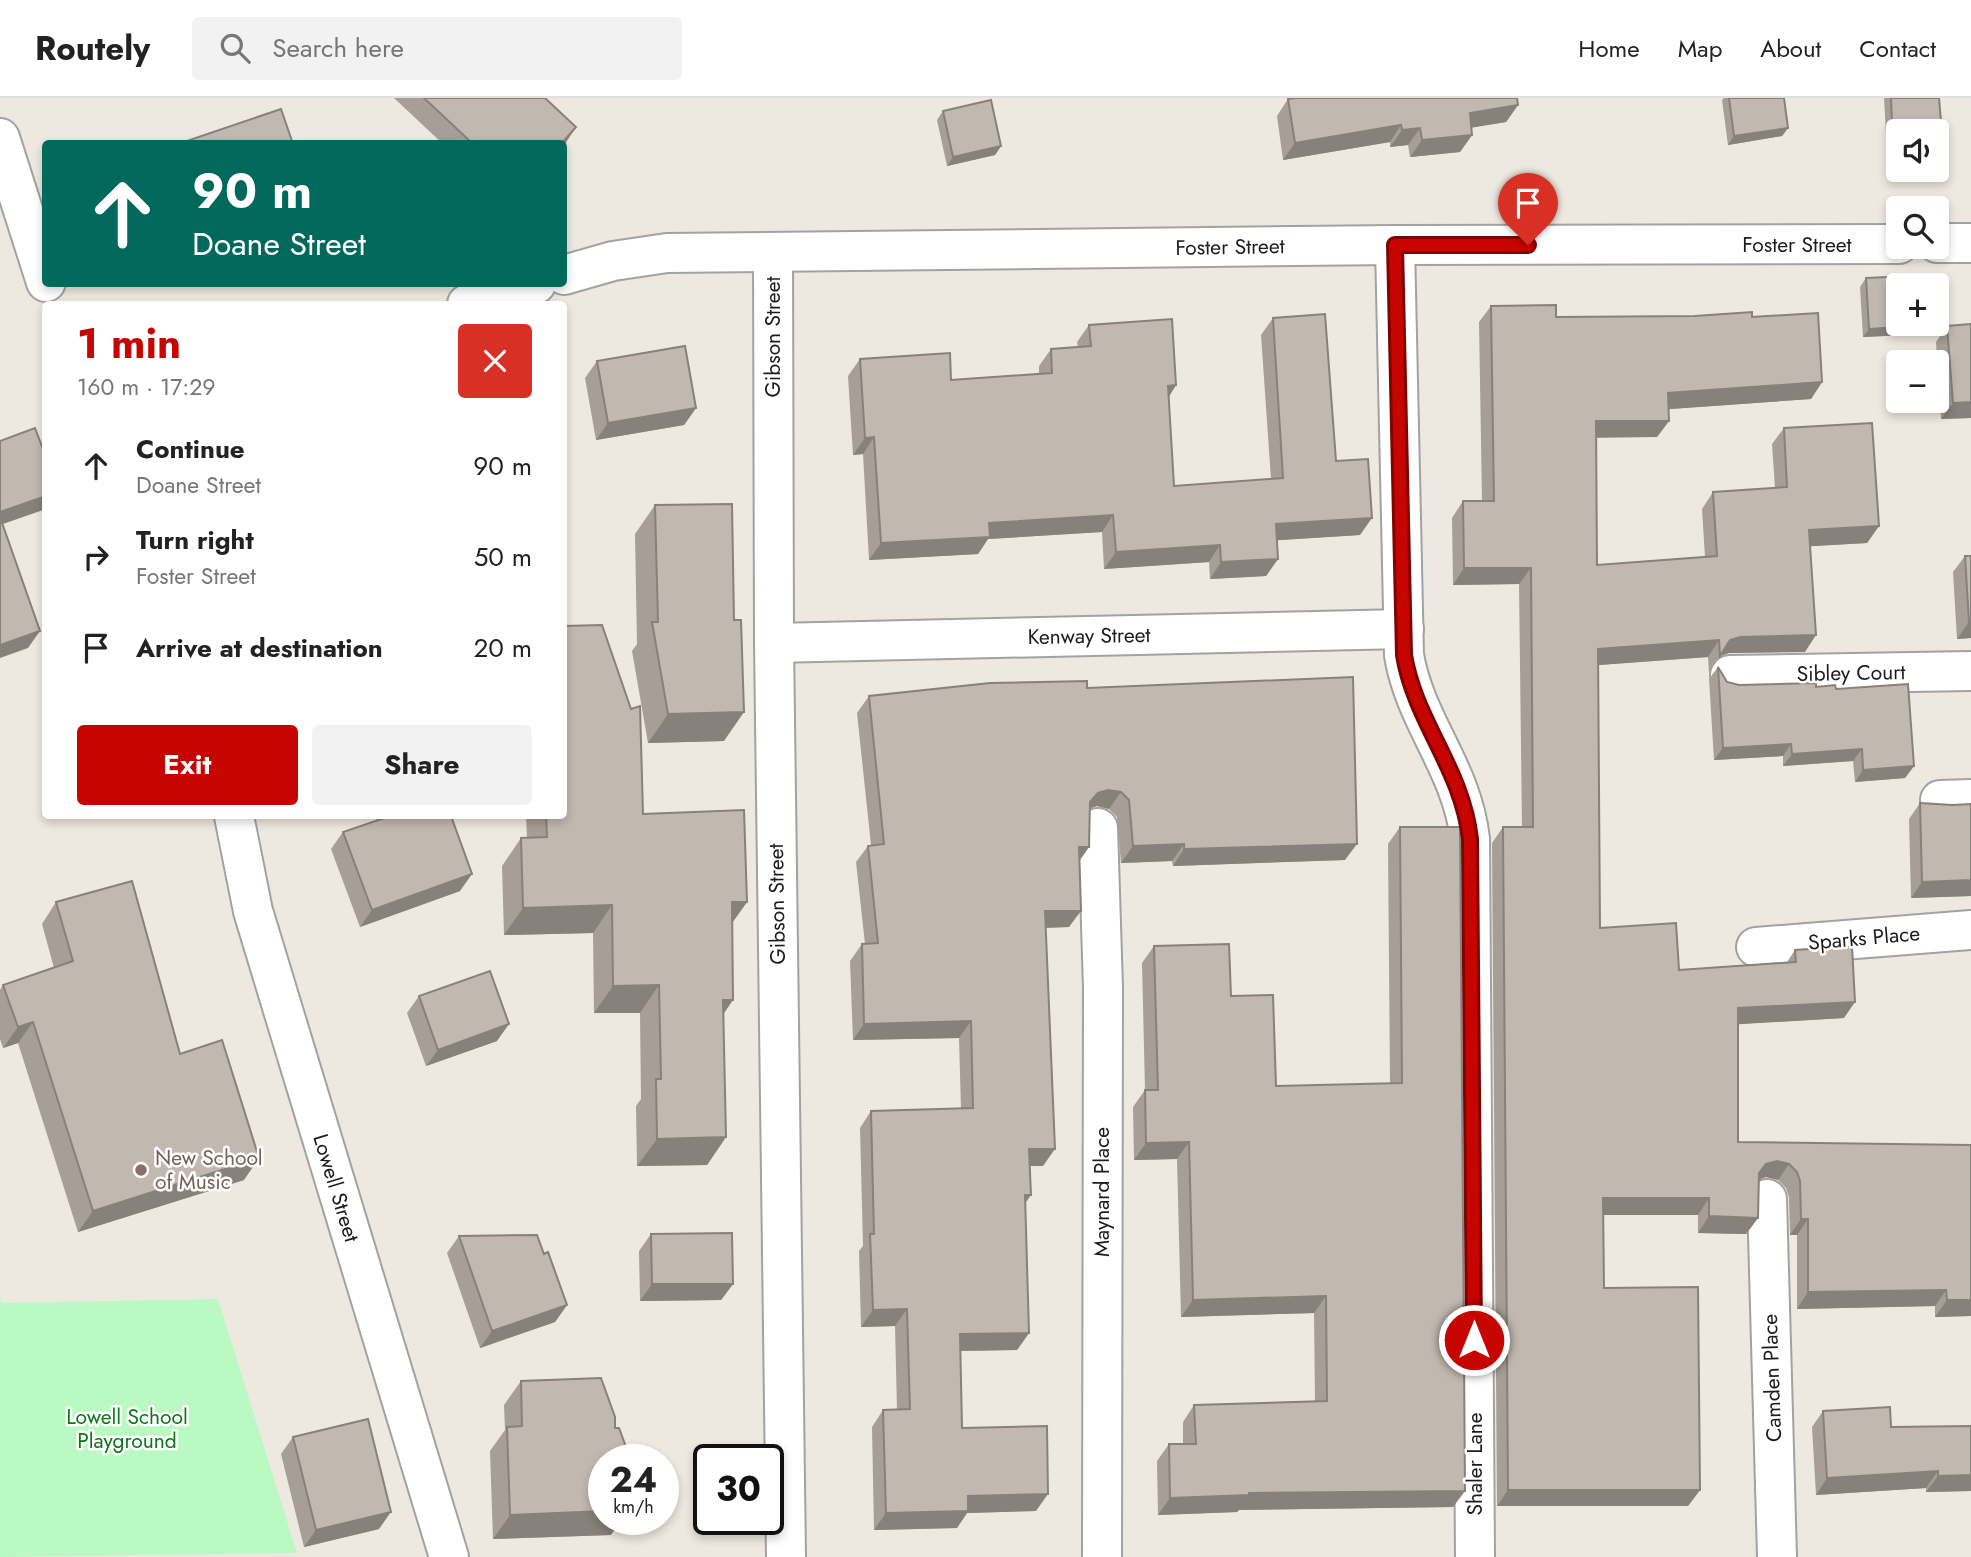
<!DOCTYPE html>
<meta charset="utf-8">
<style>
:root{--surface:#fff;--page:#f2f2f2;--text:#222;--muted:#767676;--line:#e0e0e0;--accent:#c60500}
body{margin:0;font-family:Jost,sans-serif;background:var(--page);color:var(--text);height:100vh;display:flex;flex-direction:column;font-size:26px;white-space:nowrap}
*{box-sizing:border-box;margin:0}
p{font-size:23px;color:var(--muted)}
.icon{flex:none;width:38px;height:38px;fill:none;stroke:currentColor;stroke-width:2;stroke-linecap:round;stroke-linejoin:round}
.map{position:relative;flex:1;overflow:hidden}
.sheet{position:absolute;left:42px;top:203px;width:525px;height:518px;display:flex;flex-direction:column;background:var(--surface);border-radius:7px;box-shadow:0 4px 10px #0003}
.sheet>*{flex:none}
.banner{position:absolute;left:42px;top:42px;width:525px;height:147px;border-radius:7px;box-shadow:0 4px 10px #0003;background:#00695c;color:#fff;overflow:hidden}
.buttons{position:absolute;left:1886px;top:21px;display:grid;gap:14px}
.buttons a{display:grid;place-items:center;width:63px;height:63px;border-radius:7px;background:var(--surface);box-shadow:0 4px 10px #0003;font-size:35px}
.speed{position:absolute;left:588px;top:1346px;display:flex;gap:14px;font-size:35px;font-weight:700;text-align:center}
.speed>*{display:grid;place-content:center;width:91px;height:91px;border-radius:50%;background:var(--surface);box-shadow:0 4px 10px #0003;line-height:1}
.speed small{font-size:18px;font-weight:400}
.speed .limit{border:4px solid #111;border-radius:10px;background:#fff;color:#111}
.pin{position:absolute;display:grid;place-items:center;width:60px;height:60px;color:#fff;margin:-72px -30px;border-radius:50% 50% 50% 0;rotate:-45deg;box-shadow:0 0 7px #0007}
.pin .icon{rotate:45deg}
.me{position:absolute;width:77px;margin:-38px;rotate:0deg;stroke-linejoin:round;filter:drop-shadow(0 0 5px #0008)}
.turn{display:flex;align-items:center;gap:24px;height:147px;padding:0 35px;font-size:32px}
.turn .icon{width:91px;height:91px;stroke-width:2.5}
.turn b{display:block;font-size:49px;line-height:60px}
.round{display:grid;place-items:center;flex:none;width:74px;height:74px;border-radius:7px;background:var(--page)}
.overview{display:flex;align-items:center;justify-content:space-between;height:119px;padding:0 35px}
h1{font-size:42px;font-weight:700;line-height:52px;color:var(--accent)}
.action{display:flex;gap:14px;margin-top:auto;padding:14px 35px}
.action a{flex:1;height:80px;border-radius:7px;background:var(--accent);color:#fff;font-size:28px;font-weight:700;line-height:80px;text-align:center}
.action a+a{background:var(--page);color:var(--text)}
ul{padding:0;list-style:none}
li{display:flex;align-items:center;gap:21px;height:91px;padding:0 35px}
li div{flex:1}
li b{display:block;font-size:26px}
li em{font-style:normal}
header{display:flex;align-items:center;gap:42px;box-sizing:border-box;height:98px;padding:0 35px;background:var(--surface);border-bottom:2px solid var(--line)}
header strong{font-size:33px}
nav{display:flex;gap:38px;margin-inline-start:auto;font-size:24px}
.search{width:490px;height:63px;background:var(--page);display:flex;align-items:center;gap:18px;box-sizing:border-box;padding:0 24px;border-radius:7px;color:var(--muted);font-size:26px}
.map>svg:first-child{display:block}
.park{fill:#bbf9c2}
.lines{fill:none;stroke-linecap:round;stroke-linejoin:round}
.minor-casing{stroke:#a2a2a2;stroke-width:42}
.minor{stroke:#fff;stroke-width:38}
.wall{fill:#a69e97}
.shaded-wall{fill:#87817b}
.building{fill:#c1b8b0;stroke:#87817b;stroke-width:2}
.route-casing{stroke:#810300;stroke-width:18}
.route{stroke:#c60500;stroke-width:12}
.education-dot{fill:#8d6e63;stroke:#fff;stroke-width:2.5}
.labels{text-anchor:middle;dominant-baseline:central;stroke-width:5;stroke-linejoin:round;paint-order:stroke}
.street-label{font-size:21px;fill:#1b1b1b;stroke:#fff}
.education-label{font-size:21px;fill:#785e54;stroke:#fff;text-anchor:start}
.park-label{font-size:21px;fill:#0b7717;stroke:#fff}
</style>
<header>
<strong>Routely</strong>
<div class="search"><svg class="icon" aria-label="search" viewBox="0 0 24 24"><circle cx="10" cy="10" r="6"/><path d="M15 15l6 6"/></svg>Search here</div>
<nav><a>Home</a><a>Map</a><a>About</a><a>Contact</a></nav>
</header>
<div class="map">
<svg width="1971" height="1459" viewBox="0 0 1971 1459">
<rect width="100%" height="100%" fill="#ede9e0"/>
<polygon class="park" points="0,1200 2,1205 218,1201 297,1455 0,1459"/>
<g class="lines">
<defs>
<g id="minor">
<polyline points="0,40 46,184"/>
<polyline points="1937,145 1971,145"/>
<path d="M 1395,147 L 1404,557 C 1415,624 1462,670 1470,741 L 1475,1459"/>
<polyline points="773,154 774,545 786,1459"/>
<polyline points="564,177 613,163 667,155 1395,147 1899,146"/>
<polyline points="467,206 536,186"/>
<polyline points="774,545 1404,531"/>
<polyline points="1730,577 1971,573"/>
<polyline points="1940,702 1971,701"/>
<polyline points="234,718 253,813 449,1459"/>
<polyline points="1098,730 1103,890 1102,1459"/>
<polyline points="1756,849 1971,832"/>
<polyline points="1767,1101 1777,1459"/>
</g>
</defs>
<use href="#minor" class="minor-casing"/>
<use href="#minor" class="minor"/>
</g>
<g class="wall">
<polygon points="394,0 545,0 564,46 443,46"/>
<polygon points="1291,0 1517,0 1518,7 1506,24 1471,29 1472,37 1460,54 1410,59 1408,47 1390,49 1390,44 1283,62 1277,18 1288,1"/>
<polygon points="1724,0 1784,0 1788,30 1782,38 1728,47 1722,2"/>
<polygon points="1884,0 1939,0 1941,23 1934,32 1886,35"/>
<polygon points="943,13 1001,48 995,57 947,68 937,22"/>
<polygon points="1866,180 1913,228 1907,237 1863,239 1860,189"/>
<polygon points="1491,208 1556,219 1752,219 1822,284 1811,301 1669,311 1669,323 1657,339 1596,339 1597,467 1705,459 1702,411 1713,394 1775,390 1772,346 1784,330 1879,428 1867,445 1810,448 1805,554 1729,555 1720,558 1709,575 1708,559 1598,567 1600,830 1679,872 1787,864 1795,852 1844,920 1738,926 1738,1044 1971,1047 1971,1218 1935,1219 1935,1208 1797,1211 1797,1137 1790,1137 1789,1100 1786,1090 1778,1082 1766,1079 1759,1082 1758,1120 1746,1136 1698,1135 1698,1117 1603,1117 1604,1190 1700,1392 1688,1408 1497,1408 1492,745 1503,729 1522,729 1519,486 1453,487 1452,420 1463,403 1482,403 1479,224"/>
<polygon points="1273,220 1336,363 1360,437 1277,442 1278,461 1266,478 1210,481 1209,464 1104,471 1102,434 988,441 978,456 869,462 863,356 853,357 848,278 860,261 951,282 1039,276 1039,268 1051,251 1078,249 1077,244 1089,227 1176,287 1169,299 1174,388 1271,381 1261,237"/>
<polygon points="1971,226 1971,320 1941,321 1936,244 1947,228"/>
<polygon points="597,263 696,310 684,327 596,342 585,280"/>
<polygon points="655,407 724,643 648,645 632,553 637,546 635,436"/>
<polygon points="1965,458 1971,540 1957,541 1953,474"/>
<polygon points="1718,569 1727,584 1739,587 1816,589 1836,591 1914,668 1905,680 1855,684 1853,663 1783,668 1783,658 1714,662 1709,581"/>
<polygon points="1087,590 1345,762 1173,768 1172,763 1121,765 1117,719 1109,711 1097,708 1090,710 1089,749 1080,762 1069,829 1046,830 1043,1068 1030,1068 1025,1105 1029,1235 1017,1252 960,1253 962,1330 1036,1413 967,1415 957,1430 874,1432 872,1329 883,1312 897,1312 895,1228 861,1229 859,1153 863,1148 860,1030 871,1013 961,1011 959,940 853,942 850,863 862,846 865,846 856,764 868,748 871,747 857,615 869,598"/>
<polygon points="1920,705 1952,707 1971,798 1911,800 1909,721"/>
<polygon points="643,716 747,804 732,825 723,916 726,1039 707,1067 637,1068 636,1008 641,1001 640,915 594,915 593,835 504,837 502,768 521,740 527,740 526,718"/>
<polygon points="1400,729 1453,1409 1239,1412 1237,1414 1158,1417 1157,1363 1169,1346 1183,1346 1183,1324 1194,1307 1315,1303 1314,1215 1181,1219 1177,1061 1134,1062 1133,1009 1145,992 1142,865 1154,848 1231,898 1276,988 1390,985 1388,746"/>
<polygon points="343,734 460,793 360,829 331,751"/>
<polygon points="56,804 180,956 244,1082 78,1134 18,945 3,950 0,941 0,892 3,887 54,870 42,826"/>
<polygon points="419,898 497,943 426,968 407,915"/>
<polygon points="651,1136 733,1186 721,1202 640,1203 639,1153"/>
<polygon points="459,1138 544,1156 567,1207 555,1224 480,1250 447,1155"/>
<polygon points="521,1283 611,1437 493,1441 490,1353 505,1332 504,1307"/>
<polygon points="1823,1313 1891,1329 1971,1393 1926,1394 1926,1390 1816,1397 1812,1329"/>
<polygon points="293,1339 379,1431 304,1449 281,1356"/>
</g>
<g class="shaded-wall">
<polygon points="1518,7 1506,24 1458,32 1470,15"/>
<polygon points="1941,23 1934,32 1899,33 1886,35 1892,26"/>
<polygon points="1401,27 1390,44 1283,62 1295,45"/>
<polygon points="576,29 565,46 564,47 564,46 561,46"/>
<polygon points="1420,30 1408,47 1390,49 1402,32"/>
<polygon points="1788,30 1782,38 1728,47 1734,38"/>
<polygon points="1472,37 1460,54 1410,59 1422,42"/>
<polygon points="1001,48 995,57 947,68 953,59"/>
<polygon points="1913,228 1907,237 1863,239 1869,231"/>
<polygon points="1822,284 1811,301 1657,312 1668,295"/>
<polygon points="1176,287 1165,304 1168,288"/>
<polygon points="1971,304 1971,320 1941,321 1953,305"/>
<polygon points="696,310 684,327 596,342 608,325"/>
<polygon points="1596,323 1669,323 1657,339 1584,340"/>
<polygon points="874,339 863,356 853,357 865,340"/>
<polygon points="46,398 46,411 0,427 0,414"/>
<polygon points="1113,417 1102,434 988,441 978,456 869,462 881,445 989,425"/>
<polygon points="1372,420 1360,437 1264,443 1276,426"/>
<polygon points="1879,428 1867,445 1798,449 1809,432"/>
<polygon points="1220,447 1209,464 1104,471 1116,454"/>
<polygon points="1278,461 1266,478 1210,481 1221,464"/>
<polygon points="1464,470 1531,470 1519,486 1453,487"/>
<polygon points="1969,524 1971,524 1971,540 1957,541"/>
<polygon points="40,533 28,550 0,560 0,547"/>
<polygon points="1816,537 1805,554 1729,555 1720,558 1730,542 1740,539"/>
<polygon points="1719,542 1708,559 1586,568 1598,551"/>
<polygon points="744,614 724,643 648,645 668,616"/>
<polygon points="1791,646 1783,658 1714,662 1723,650"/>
<polygon points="1862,651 1853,663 1783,668 1792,656"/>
<polygon points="1914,668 1905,680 1855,684 1863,672"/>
<polygon points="1108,692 1121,694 1109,711 1097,708 1086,712 1090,704 1098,695"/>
<polygon points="1184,746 1172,763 1121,765 1133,748"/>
<polygon points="1357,746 1345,762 1173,768 1184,751"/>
<polygon points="1079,749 1089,749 1077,766"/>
<polygon points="472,776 460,793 360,829 372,812"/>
<polygon points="1971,782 1971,798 1911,800 1922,784"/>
<polygon points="732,804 747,804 727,832"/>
<polygon points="612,807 593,835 504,837 523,810"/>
<polygon points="1045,813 1081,813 1069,829 1034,830"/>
<polygon points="659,887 640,915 594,915 613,888"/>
<polygon points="723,902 733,902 714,930"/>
<polygon points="1855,904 1844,920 1726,927 1738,910"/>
<polygon points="971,923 959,940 853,942 864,926"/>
<polygon points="33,924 18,945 3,950 18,929"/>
<polygon points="509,926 497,943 426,968 438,952"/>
<polygon points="726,1039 707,1067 637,1068 657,1041"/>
<polygon points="1189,1044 1177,1061 1134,1062 1146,1045"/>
<polygon points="1029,1051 1055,1051 1043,1068 1018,1068"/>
<polygon points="259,1060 244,1082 78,1134 93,1113"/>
<polygon points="1777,1063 1789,1066 1778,1082 1766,1079 1755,1083 1759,1075 1766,1066"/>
<polygon points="1025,1097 1031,1097 1019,1114"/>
<polygon points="1603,1100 1709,1100 1698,1117 1591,1117"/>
<polygon points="1709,1118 1758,1120 1746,1136 1698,1135"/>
<polygon points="1801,1121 1808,1121 1797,1137 1790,1137"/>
<polygon points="652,1186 733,1186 721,1202 640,1203"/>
<polygon points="1946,1192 1935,1208 1797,1211 1808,1194"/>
<polygon points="1326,1198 1314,1215 1181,1219 1193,1202"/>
<polygon points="1947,1202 1971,1202 1971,1218 1935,1219"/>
<polygon points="567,1207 555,1224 480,1250 492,1233"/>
<polygon points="907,1211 895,1228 861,1229 873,1212"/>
<polygon points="1029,1235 1017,1252 948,1253 960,1236"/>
<polygon points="1938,1373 1926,1390 1816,1397 1827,1380"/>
<polygon points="1971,1377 1971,1393 1926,1394 1938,1378"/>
<polygon points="1508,1392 1700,1392 1688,1408 1497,1408"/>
<polygon points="1465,1393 1453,1409 1239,1412 1237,1414 1158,1417 1170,1400 1249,1395"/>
<polygon points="1048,1396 1036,1413 967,1415 957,1430 874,1432 886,1415 968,1398"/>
<polygon points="604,1413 604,1421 622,1421 611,1437 493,1441 510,1417"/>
<polygon points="391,1414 379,1431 304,1449 316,1432"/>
</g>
<g class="building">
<polygon points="424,0 545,0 576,29 561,46 473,46"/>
<polygon points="1296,0 1517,0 1518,7 1470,15 1472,37 1422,42 1420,30 1402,32 1401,27 1295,45 1288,1"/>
<polygon points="1729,0 1784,0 1788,30 1734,38"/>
<polygon points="1891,0 1939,0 1941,23 1892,26"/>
<polygon points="991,2 1001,48 953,59 943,13"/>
<polygon points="281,11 293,46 178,46"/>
<polygon points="1910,178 1911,187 1899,187 1899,226 1913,226 1913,228 1869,231 1866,180"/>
<polygon points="1556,207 1556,219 1695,218 1752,214 1752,219 1818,215 1822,284 1668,295 1669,323 1596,323 1597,467 1717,458 1713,394 1787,389 1784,330 1872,325 1879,428 1809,432 1816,537 1740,539 1730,542 1720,558 1719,542 1598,551 1600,830 1676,825 1679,872 1796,864 1795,852 1852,848 1855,904 1738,910 1738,1044 1971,1047 1971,1202 1947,1202 1946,1192 1808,1194 1808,1121 1801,1121 1800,1083 1797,1074 1789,1066 1777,1063 1766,1066 1759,1075 1758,1120 1709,1118 1709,1100 1603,1100 1604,1190 1698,1189 1700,1392 1508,1392 1503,729 1533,729 1531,470 1464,470 1463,403 1494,403 1491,208"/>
<polygon points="1325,216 1336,363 1368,361 1372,420 1276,426 1278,461 1221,464 1220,447 1116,454 1113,417 989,425 990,439 881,445 874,339 865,340 860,261 950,255 951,282 1052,275 1051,251 1091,248 1089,227 1172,221 1176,287 1168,288 1174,388 1283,380 1273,220"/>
<polygon points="1971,226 1971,304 1953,305 1947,228"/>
<polygon points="685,248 696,310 608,325 597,263"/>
<polygon points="35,330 46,359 46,398 0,414 0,343"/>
<polygon points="732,406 734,522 741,522 744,614 668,616 652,524 658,524 655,407"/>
<polygon points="0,419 40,533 0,547"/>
<polygon points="1965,458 1971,458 1971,524 1969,524"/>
<polygon points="602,527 631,611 640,608 643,716 744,712 747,804 732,804 733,902 723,902 726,1039 657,1041 656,981 661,981 659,887 613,888 612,807 523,810 521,740 547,739 546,718 564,718 564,528"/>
<polygon points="1718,569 1727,584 1739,587 1816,585 1816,589 1835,587 1836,591 1908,586 1914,668 1863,672 1862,651 1792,656 1791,646 1723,650"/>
<polygon points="1353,579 1357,746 1184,751 1184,746 1133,748 1129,702 1121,694 1108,692 1098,695 1090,704 1089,749 1079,749 1081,813 1045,813 1055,1051 1029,1051 1031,1097 1025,1097 1029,1235 960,1236 962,1330 1047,1328 1048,1396 968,1398 968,1413 886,1415 883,1312 910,1311 907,1211 873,1212 870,1136 874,1136 871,1013 973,1010 971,923 864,926 862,846 878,845 868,748 884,746 869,598 990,585 1087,583 1087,590"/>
<polygon points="1920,705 1952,707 1971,706 1971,782 1922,784"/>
<polygon points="390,718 451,718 472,776 372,812 343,734"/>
<polygon points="1400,729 1460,729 1465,1393 1249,1395 1249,1397 1170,1400 1169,1346 1196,1346 1194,1307 1327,1303 1326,1198 1193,1202 1189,1044 1146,1045 1145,992 1158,992 1154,848 1229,846 1231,898 1273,897 1276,988 1402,985"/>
<polygon points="132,783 180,956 222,942 259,1060 93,1113 33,924 18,929 3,887 73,863 56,804"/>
<polygon points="490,873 509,926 438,952 419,898"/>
<polygon points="732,1135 733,1186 652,1186 651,1136"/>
<polygon points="537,1137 544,1156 548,1154 567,1207 492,1233 459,1138"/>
<polygon points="601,1280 615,1319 615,1330 619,1330 626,1349 626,1362 604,1362 604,1413 510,1417 507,1329 522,1328 521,1283"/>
<polygon points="1890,1309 1891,1329 1971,1328 1971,1377 1938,1378 1938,1373 1827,1380 1823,1313"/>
<polygon points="368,1321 391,1414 316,1432 293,1339"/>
</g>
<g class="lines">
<defs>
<path id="route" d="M 1474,1242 L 1470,741 C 1462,670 1415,624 1404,557 L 1395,147 L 1528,147"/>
</defs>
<use href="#route" class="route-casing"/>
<use href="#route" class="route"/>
</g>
<circle class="education-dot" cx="141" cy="1072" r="7"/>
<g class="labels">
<g class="street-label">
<text x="1797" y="147">Foster Street</text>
<text transform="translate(1230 149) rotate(-1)">Foster Street</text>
<text transform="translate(773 239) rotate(-90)">Gibson Street</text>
<text transform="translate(1089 538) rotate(-1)">Kenway Street</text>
<text transform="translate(1851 575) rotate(-1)">Sibley Court</text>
<text transform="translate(777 806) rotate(-91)">Gibson Street</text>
<text transform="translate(1864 840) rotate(-5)">Sparks Place</text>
<text transform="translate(336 1090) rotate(73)">Lowell Street</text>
<text transform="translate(1102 1094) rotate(-90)">Maynard Place</text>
<text transform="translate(1772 1280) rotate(-92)">Camden Place</text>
<text transform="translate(1475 1366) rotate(-90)">Shaler Lane</text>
</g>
<g class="education-label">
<text x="155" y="1060">New School<tspan x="155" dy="24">of Music</tspan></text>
</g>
<g class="park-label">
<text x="127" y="1319">Lowell School<tspan x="127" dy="24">Playground</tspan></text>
</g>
</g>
</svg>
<div class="buttons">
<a><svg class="icon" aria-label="sound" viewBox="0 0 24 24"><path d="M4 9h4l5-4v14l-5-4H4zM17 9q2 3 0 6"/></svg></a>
<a><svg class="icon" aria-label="search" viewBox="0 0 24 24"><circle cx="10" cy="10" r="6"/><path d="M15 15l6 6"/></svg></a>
<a>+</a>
<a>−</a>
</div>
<div class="speed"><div>24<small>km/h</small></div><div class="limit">30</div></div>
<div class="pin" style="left:1528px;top:147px;background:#d93025"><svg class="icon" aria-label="arrive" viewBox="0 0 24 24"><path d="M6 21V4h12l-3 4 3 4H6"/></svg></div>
<svg class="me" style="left:1474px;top:1242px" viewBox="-20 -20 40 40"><circle r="17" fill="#c60500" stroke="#fff" stroke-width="3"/><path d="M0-11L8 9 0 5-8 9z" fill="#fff"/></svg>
<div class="banner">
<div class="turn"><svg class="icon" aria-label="ahead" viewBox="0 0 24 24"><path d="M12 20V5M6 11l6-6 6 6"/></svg><div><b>90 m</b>Doane Street</div></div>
</div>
<section class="sheet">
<div class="overview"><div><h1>1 min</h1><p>160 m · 17:29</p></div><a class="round" style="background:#d93025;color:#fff"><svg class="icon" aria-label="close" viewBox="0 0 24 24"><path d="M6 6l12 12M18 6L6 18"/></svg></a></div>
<ul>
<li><svg class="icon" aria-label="ahead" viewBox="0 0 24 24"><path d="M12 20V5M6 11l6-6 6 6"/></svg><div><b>Continue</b><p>Doane Street</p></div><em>90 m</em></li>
<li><svg class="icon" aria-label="right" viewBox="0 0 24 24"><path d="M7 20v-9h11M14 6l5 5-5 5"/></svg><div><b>Turn right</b><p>Foster Street</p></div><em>50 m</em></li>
<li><svg class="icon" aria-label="arrive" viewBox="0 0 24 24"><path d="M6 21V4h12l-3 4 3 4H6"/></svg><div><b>Arrive at destination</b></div><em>20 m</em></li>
</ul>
<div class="action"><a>Exit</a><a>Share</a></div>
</section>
</div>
